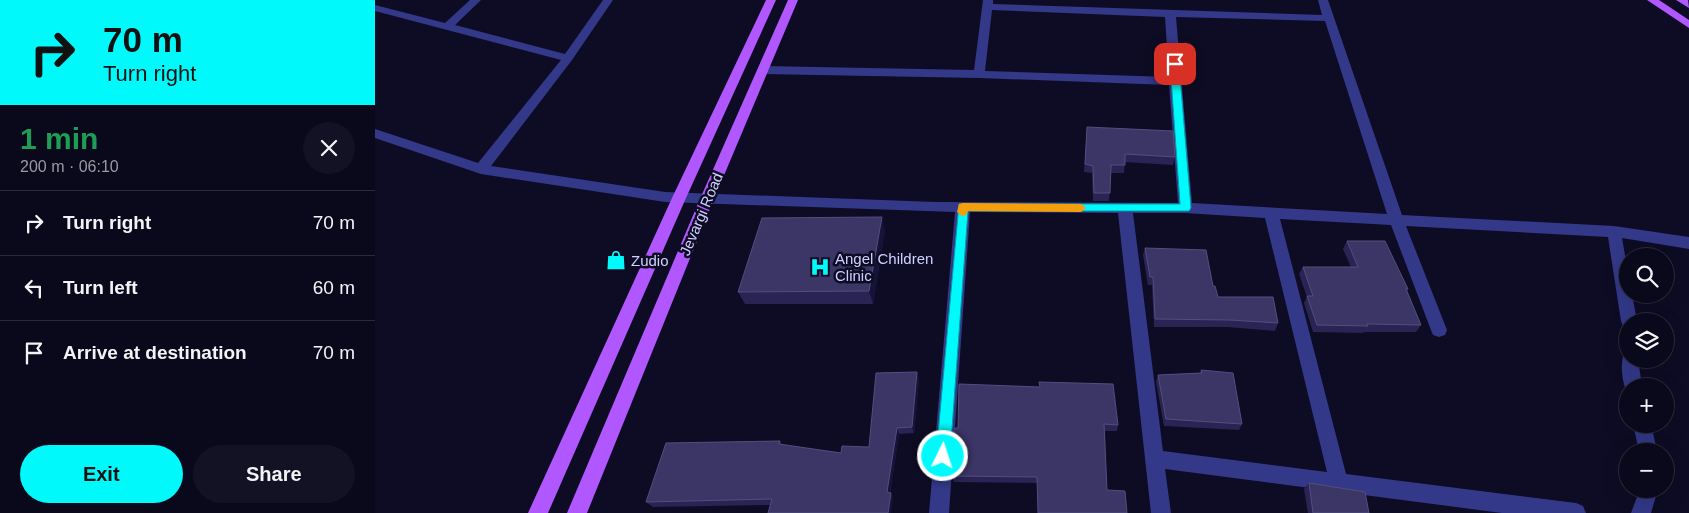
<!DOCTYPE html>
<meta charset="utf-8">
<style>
:root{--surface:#0a091b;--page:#131224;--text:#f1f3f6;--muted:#999aa3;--line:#2a2a3a;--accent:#00fafb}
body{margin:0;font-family:Arial,sans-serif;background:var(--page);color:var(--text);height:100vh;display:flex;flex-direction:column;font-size:19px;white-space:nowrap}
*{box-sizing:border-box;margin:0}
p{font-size:16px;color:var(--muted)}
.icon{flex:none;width:28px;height:28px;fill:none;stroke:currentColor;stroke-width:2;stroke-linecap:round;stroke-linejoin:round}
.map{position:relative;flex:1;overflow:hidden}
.side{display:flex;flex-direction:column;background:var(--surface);width:375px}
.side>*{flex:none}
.hud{background:#00fafb;color:#111;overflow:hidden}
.controls{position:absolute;left:1244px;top:248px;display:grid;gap:10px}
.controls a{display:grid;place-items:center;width:55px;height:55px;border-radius:50%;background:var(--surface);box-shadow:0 5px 20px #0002,0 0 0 1px var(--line);font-size:25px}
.pin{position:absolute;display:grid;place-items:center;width:42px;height:42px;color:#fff;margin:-21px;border-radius:10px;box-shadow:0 2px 8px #0006}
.me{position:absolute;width:55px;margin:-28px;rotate:4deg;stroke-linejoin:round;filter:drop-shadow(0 0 4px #0008)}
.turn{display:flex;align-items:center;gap:18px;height:105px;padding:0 20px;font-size:22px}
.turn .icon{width:65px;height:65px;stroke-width:2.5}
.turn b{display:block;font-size:35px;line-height:42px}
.round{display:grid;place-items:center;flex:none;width:52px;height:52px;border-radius:26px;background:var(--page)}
.overview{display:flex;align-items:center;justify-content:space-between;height:85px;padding:0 20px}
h1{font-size:30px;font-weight:600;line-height:38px;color:#1e9e55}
.primary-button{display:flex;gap:10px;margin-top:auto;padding:10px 20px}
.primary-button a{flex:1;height:58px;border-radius:30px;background:var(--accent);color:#111;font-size:20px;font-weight:600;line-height:58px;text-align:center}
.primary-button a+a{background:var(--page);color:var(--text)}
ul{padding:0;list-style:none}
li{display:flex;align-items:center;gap:15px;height:65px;padding:0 20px;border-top:1px solid var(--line)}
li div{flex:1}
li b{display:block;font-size:19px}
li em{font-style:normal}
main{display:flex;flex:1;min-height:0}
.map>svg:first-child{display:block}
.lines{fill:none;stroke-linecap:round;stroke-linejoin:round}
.minor{fill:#333888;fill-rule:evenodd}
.major{fill:#b057ff;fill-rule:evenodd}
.wall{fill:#292454}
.shaded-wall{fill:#161339}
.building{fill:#3b3666;stroke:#524e7e}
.route{fill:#00fafb;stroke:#00a2a3}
.slow{fill:#f59e0b}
.labels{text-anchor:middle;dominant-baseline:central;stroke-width:5;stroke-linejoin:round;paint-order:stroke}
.street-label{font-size:15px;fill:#d0d0ff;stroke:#0e0c24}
.poi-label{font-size:15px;fill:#d0d0ff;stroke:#0e0c24;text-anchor:start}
</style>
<main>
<section class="side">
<div class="hud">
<div class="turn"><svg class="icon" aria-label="right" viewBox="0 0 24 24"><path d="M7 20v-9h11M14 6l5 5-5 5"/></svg><div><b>70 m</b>Turn right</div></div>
</div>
<div class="overview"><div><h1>1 min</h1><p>200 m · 06:10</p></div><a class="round"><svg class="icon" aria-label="close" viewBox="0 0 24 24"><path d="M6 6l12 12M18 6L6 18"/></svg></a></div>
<ul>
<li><svg class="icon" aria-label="right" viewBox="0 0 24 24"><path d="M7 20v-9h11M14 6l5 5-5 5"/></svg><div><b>Turn right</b></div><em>70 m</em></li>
<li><svg class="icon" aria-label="left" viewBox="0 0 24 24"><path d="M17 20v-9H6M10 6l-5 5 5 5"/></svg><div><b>Turn left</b></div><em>60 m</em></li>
<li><svg class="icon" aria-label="arrive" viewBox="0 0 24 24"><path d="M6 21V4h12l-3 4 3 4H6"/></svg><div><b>Arrive at destination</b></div><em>70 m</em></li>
</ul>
<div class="primary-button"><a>Exit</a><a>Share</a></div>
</section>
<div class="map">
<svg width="1314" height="513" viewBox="0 0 1314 513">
<rect width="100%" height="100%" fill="#0e0c24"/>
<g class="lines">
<g class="minor">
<path d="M 95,0 L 106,0 L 80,25 L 190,54 L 228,0 L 238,0 L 197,60 L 116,166 L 290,192 L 560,202 L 803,203 L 794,85 L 604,78 L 388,74 L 382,70 L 388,66 L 599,70 L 608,0 L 618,0 L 618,4 L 947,15 L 943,0 L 953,0 L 1027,215 L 1239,226 L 1314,237 L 1314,249 L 1247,238 L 1252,267 L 1252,294 L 1257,294 L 1262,321 L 1252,321 L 1252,327 L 1248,326 L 1246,321 L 1233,237 L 1031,226 L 1072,330 L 1070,335 L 1064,337 L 1058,335 L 1056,330 L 1016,225 L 905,219 L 971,474 L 1201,503 L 1208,506 L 1211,513 L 1127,513 L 790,469 L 796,513 L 776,513 L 743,213 L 595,212 L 574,513 L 554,513 L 580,212 L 290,202 L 106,174 L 0,138 L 0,129 L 103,163 L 186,60 L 0,11 L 0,5 L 70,23 ZM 617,10 L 790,17 L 794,77 L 610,71 ZM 801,17 L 950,21 L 1012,214 L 817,203 ZM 758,213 L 810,213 L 890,218 L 952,472 L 788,451 Z"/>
<path d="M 1252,353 L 1252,359 L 1263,359 L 1267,386 L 1252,386 L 1252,392 C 1247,383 1245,363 1249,354 Z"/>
<polygon points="1258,424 1276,424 1282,451 1264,451"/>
<polygon points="1265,489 1283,489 1276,513 1256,513"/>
</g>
<g class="major">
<polygon points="391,0 401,0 311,198 173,513 153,513 297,198"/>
<polygon points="413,0 423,0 339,199 212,513 192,513 325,199"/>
<polygon points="1272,0 1284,0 1314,20 1314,28"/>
<polygon points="1301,0 1313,0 1314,8"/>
</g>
</g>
<g class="wall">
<polygon points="712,127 800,157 798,165 750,162 749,173 736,173 734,201 718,201 717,173 709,172"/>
<polygon points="510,230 498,304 370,304 363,292"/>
<polygon points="972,241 1033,289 1032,291 1046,325 1041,332 989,332 988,333 938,332 929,303 932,297 924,274 928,267 976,267 968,249"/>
<polygon points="770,248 838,286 843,297 903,323 900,331 853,327 779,327 777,285 773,285 768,255"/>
<polygon points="826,370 867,424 864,430 789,426 781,382 783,375 825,373"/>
<polygon points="542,372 544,379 539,433 524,434 515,493 518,498 395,505 278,507 271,502 405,441 407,445 466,453 494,447"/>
<polygon points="584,384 743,425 742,431 730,431 732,490 661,483 579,482 577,476 583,428"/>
<polygon points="934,483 994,513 933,513 929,489"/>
</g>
<g class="shaded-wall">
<polygon points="507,217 510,230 498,304 494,291"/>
<polygon points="542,372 544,379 539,433 537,427"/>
<polygon points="522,428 524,434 514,498 512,492"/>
<polygon points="516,493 518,498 516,513 513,513"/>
</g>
<g class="building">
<polygon points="712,127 798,131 800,157 750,154 750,165 736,165 735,193 719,193 718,166 710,164"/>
<polygon points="507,217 494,291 363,292 387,218"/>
<polygon points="972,241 1010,241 1033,289 1031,289 1046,325 992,324 993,326 942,325 932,296 938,296 928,267 983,267"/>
<polygon points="770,248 831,250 838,286 840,286 843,297 898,297 903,323 855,320 780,319 778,277 775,277"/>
<polygon points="826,370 858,373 867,424 791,419 783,375 827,373"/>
<polygon points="542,372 537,427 522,428 512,492 516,493 513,513 393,513 397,499 271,502 291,443 405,441 404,444 466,453 467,446 494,447 501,373"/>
<polygon points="664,382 738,384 743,425 729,424 732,490 750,491 752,513 663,513 662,477 577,476 580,428 583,428 584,384 665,387"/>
<polygon points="934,483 990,492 994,513 938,513"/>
</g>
<polygon class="route" points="800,61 804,64 816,208 814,211 593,211 575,456 573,460 568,462 563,460 561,456 584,204 805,204 795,64"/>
<polygon class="slow" points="588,203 706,204 711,208 706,212 593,211 591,215 587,216 582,212 584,204"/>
<defs>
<symbol id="shop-bare" viewBox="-9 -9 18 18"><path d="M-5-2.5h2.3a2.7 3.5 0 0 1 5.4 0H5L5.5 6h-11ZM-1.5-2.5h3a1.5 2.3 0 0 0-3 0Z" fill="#00fafb" stroke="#0e0c24" stroke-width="2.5" paint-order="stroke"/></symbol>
<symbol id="hospital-bare" viewBox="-9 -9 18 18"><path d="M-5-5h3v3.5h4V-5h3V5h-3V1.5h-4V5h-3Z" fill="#00fafb" stroke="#0e0c24" stroke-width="2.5" paint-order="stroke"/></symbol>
</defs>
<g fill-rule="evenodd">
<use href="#shop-bare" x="227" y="246" width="28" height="28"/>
<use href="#hospital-bare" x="431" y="253" width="28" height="28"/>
</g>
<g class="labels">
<g class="street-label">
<text transform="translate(326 214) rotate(-67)">Jevargi Road</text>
</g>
<g class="poi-label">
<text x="460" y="258">Angel Children<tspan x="460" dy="17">Clinic</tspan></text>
<text x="256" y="260">Zudio</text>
</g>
</g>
</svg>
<div class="controls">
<a><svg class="icon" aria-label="search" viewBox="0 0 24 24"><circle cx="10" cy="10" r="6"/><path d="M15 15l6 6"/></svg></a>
<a><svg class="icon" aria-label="layers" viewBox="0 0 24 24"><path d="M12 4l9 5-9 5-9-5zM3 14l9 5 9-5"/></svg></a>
<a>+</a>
<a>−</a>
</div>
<div class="pin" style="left:800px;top:64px;background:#d93025"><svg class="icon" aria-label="arrive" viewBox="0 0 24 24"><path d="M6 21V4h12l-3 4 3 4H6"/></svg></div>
<svg class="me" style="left:568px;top:456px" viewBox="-20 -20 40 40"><circle r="17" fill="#00fafb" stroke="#fff" stroke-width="3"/><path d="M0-11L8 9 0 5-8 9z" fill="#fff"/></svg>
</div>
</main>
